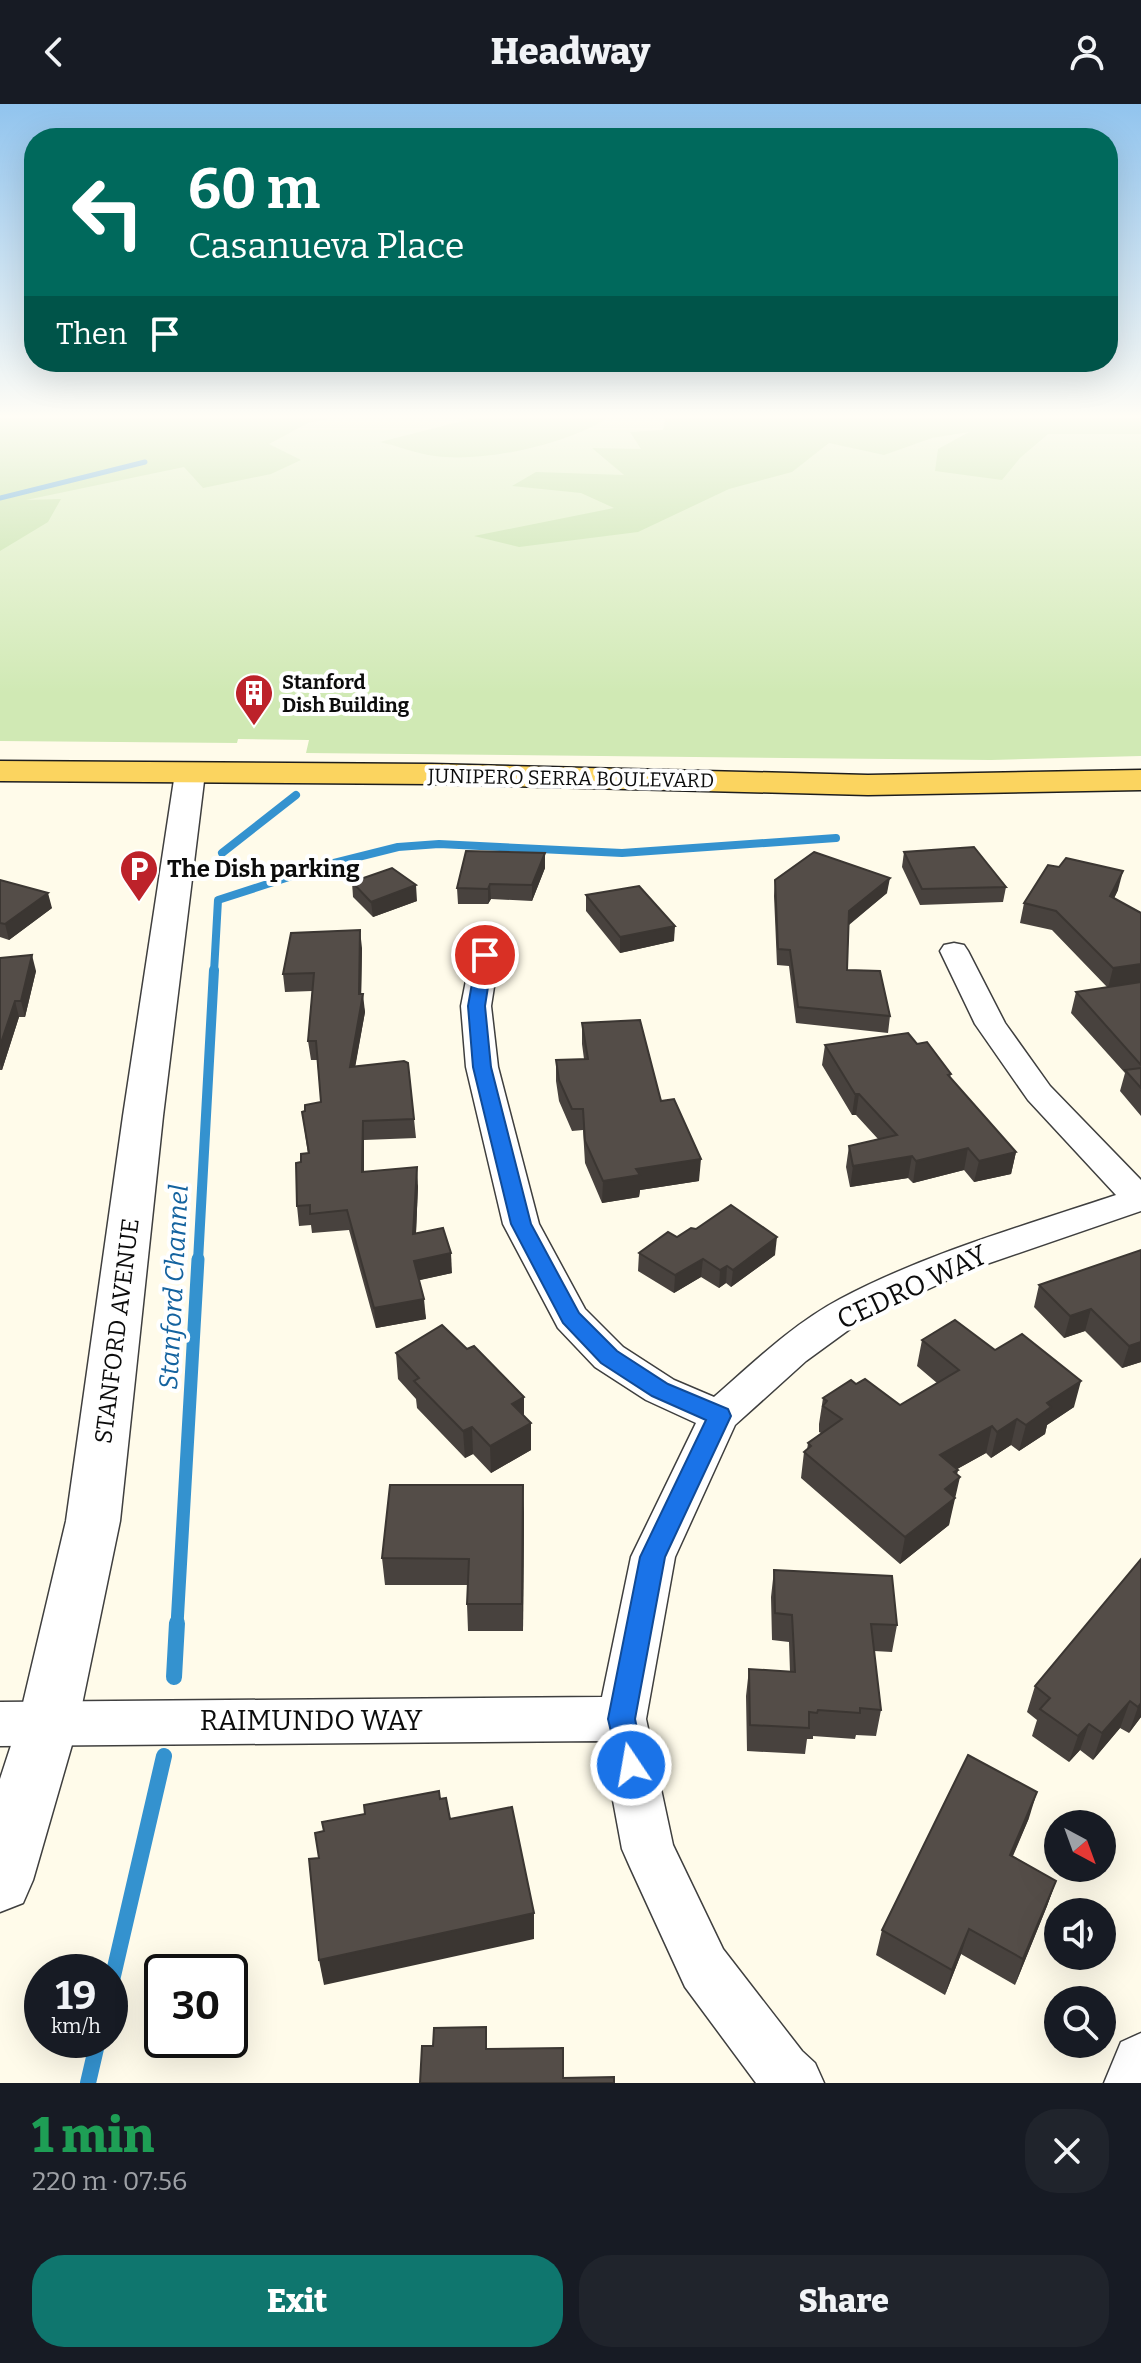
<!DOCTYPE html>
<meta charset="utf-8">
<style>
:root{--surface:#171b24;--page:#20242c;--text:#f1f3f6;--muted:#9ea1a6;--accent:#0f766e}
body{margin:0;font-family:Bitter,serif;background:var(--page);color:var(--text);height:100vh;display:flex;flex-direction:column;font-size:30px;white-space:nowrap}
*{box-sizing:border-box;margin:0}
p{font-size:26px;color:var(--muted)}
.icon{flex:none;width:44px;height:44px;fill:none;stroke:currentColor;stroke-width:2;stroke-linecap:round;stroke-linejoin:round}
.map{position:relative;height:1979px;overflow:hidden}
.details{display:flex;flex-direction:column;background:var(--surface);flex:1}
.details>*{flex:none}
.banner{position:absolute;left:24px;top:24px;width:1094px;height:244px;border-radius:32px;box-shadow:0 8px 32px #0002;background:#00695c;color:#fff;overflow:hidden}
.needle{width:52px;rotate:139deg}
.fabs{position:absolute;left:1044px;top:1706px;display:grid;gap:16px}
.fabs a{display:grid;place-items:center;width:72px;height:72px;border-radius:50%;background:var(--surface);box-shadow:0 8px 32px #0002;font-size:40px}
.speed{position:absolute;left:24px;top:1850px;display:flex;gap:16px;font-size:40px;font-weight:700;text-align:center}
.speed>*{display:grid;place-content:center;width:104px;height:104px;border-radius:50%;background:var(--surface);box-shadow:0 8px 32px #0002;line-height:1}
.speed small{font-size:20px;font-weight:400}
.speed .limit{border:4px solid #111;border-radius:12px;background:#fff;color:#111}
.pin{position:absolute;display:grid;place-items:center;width:68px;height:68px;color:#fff;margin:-34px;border:4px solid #fff;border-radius:50%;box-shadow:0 2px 8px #0007}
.me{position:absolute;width:88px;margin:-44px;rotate:348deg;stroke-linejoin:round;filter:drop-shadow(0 0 6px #0008)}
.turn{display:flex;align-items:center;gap:28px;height:168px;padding:0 32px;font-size:36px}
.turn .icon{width:104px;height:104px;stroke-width:2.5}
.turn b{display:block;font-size:56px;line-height:68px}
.then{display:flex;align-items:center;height:76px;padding:0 32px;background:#0003;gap:16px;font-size:30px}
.round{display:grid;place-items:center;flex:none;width:84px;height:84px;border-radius:32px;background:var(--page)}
.head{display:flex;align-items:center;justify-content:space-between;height:136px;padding:0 32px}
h1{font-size:48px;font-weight:800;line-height:60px;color:#1e9e55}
.primary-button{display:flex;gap:16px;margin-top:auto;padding:16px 32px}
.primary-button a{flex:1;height:92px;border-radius:32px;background:var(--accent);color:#fff;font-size:32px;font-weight:800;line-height:92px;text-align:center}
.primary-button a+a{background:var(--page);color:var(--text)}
header{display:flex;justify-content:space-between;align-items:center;height:104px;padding:0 32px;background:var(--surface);font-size:36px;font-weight:800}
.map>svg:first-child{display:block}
.green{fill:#d0e9b4}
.forest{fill:#b3da93}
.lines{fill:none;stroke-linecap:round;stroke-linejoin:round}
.stream-far4{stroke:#3492cf;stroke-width:5}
.stream-far3{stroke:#3492cf;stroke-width:8}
.stream-far2{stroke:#3492cf;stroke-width:10}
.stream-far1{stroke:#3492cf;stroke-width:13}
.stream{stroke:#3492cf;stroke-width:16}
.minor-casing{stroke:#3f3f3f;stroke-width:3}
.tertiary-casing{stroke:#3f3f3f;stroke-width:3}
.primary-casing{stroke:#1d1d1d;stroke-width:3}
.minor{fill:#fff;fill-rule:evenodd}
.tertiary{fill:#fff;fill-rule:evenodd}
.primary{fill:#fbd45f;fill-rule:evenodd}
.wall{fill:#48423e}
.shaded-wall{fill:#3b3632}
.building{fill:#544d48;stroke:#3b3632;stroke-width:2}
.route{fill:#1a73e8;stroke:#114b97;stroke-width:2}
.labels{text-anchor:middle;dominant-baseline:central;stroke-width:8;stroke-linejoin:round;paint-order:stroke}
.far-poi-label{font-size:20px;font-weight:bold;fill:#0c0c0c;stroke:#fff;text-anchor:start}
.far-street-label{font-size:20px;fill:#0c0c0c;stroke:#fff}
.poi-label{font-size:24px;font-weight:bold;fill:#0c0c0c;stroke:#fff;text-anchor:start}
.street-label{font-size:24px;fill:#0c0c0c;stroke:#fff}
.water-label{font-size:26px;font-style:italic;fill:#14639f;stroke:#fff}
.near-street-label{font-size:28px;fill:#0c0c0c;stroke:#fff}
</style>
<header><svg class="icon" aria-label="back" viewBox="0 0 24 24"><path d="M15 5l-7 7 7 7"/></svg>Headway<svg class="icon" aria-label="person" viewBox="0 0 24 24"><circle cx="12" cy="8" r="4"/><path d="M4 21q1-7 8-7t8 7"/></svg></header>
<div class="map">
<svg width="1141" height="1979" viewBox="0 0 1141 1979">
<rect width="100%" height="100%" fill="#fffbea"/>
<polygon class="green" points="0,313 1141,313 1141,652 991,656 306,649 309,636 238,635 237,639 0,637"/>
<g class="forest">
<polygon points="0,313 337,313 308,319 269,340 301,356 271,370 203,384 184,363 26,396 61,395 48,418 0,447"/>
<path d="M 478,313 L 609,313 C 569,340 484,359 435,352 C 417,350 398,342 380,338 Z"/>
<polygon points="666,313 1141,313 1141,330 1048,330 1020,354 1002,376 935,367 938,345 969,328 932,334 884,351 829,339 792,368 729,385 638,428 519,443 474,432 614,404 581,389 512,382 536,368 624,371 592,344 641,345 630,328 663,326"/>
</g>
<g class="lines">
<polyline class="stream-far4" points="0,394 145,358"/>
<g class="stream-far3">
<polyline points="222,749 296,691"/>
<polyline points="214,868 218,796 326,761 398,743 439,740 622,749 836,734"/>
</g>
<polyline class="stream-far2" points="198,1157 214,866"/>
<polyline class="stream-far1" points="177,1521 198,1155"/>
<g class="stream">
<polyline points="174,1573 177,1519"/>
<polyline points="110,1885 164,1652"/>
<polyline points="88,1979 98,1936"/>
</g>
<defs>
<g id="minor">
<path d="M 954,839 L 964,841 L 968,847 L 1005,919 L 1050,982 L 1141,1076 L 1141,1107 L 972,1165 L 865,1214 L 806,1257 L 735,1321 L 675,1453 L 646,1615 L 673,1741 L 723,1845 L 802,1947 L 815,1959 L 824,1979 L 756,1979 L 685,1883 L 630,1763 L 622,1745 L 602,1637 L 0,1642 L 0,1598 L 602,1593 L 631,1453 L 696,1319 L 646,1296 L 595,1263 L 558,1224 L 503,1120 L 466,963 L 461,902 L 471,851 L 475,845 L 485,842 L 495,845 L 499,851 L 491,902 L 498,963 L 539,1120 L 585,1205 L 623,1243 L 674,1276 L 714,1293 C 754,1258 793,1220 840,1195 C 927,1149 1023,1122 1116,1091 L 1028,996 L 975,920 L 940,847 L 944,841 Z"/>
<polygon points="1141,1929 1141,1979 1104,1979 1121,1938"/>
</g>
<polygon id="tertiary" points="190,660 200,663 205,669 163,1012 120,1417 78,1620 33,1776 23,1799 0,1808 0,1675 18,1620 66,1417 123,1012 175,669 180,663"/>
<polygon id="primary" points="0,657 431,660 868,671 1141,666 1141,686 868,691 431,680 0,677"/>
</defs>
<use href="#minor" class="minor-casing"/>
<use href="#tertiary" class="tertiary-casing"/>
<use href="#primary" class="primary-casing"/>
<use href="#minor" class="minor"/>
<use href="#tertiary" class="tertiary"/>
<use href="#primary" class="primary"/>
</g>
<g class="wall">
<polygon points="904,748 1006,783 1003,798 920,801 902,763"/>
<polygon points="545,749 545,764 532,797 491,795 488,800 458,800 457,784"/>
<polygon points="0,776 52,804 9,836 0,833"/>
<polygon points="775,776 887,789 849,821 847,866 890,912 888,929 796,919 789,862 777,861 774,792"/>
<polygon points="352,778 417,797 373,813 353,793"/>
<polygon points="1118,786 1114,794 1141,809 1141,1012 1120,987 1125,969 1071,909 1076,888 1107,883 1052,826 1020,819 1024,799"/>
<polygon points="586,791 674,837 620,849 586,807"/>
<polygon points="362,844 361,890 365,908 355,962 414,1015 416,1034 364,1036 364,1067 418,1082 416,1130 452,1169 419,1176 426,1215 376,1224 349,1126 312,1129 311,1121 299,1122 297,1102 301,1058 308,1050 302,1008 321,998 317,956 311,956 308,937 312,887 285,888 283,870"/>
<polygon points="0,854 36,867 25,913 19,913 2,966 0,966"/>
<polygon points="582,919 661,997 699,1077 640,1086 639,1093 602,1099 585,1059 583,1026 572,1027 559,997 556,977 556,956 584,955 582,940"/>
<polygon points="917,940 951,970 950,973 1016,1048 1011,1070 974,1078 964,1066 913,1079 908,1074 850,1083 846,1063 849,1042 878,1035 856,1011 852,1011 822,961 825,941"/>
<polygon points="677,1133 775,1151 731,1183 726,1179 719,1184 701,1173 674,1189 638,1167 639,1149"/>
<polygon points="1141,1146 1141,1258 1122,1264 1085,1227 1064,1234 1034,1203 1039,1181"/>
<polygon points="922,1236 1074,1303 1047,1321 1045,1330 1019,1347 1011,1341 991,1354 986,1349 957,1365 949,1421 900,1460 801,1374 804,1348 807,1346 808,1339 821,1329 819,1328 819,1320 823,1294 856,1280 900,1301 937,1279 917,1262"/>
<polygon points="467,1245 524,1293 524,1312 531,1346 491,1369 473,1350 465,1354 417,1304 416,1295 398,1275 396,1249"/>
<polygon points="524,1408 523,1527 468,1527 467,1500 468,1481 385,1481 382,1454"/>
<polygon points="1141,1455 1141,1613 1129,1629 1120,1624 1093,1656 1080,1646 1069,1658 1032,1632 1037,1616 1027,1608 1035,1582"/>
<polygon points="774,1466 897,1521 892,1548 874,1547 881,1606 876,1632 856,1631 855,1635 813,1632 813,1635 807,1635 805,1650 747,1647 746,1592 749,1565 790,1568 789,1538 772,1536 771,1493"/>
<polygon points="1029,1714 1013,1752 1056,1777 1047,1802 1015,1881 961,1850 945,1891 876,1851 882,1826"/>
</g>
<g class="shaded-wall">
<polygon points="545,749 545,764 532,797 532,781"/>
<polygon points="1123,767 1118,786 1106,811 1110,792"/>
<polygon points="890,774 887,789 847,822 849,807"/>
<polygon points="490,780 491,795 488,800 488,785"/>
<polygon points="416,781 417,797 373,813 371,798"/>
<polygon points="48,789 52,804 9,836 5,820"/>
<polygon points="675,822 674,837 620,849 620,833"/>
<polygon points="360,826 362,844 361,901 363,890 365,908 352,981 350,963 359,890"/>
<polygon points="32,851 36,867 25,913 21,897"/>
<polygon points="1141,860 1141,880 1108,884 1113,864"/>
<polygon points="15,897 19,913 2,966 0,959 0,942"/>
<polygon points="855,990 859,990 856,1011 852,1011"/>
<polygon points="363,1017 364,1036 364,1087 362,1068"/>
<polygon points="968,1044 964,1066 913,1079 916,1057"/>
<polygon points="1016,1048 1011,1070 974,1078 979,1057"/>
<polygon points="912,1052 908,1074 850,1083 853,1062"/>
<polygon points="701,1055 699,1077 640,1086 639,1093 602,1099 603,1077 636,1065"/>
<polygon points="417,1063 418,1082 415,1150 413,1130"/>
<polygon points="777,1133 775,1151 731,1183 733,1166"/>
<polygon points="451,1149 452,1169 416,1177 414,1157"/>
<polygon points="703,1155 701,1173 674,1189 675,1171"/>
<polygon points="727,1162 726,1179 719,1184 720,1166"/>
<polygon points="424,1195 426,1215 376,1224 374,1204"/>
<polygon points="1091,1205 1085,1227 1064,1234 1070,1212"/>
<polygon points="1141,1238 1141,1258 1122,1264 1129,1242"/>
<polygon points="1081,1277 1074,1303 1047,1321 1045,1330 1019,1347 1026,1321 1047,1299"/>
<polygon points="524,1293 524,1319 512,1300"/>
<polygon points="1017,1315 1011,1341 991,1354 997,1328"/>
<polygon points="531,1319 531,1346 491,1369 490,1342"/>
<polygon points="992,1322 986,1349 934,1378 940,1351"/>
<polygon points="472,1323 473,1350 465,1354 463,1327"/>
<polygon points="958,1366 956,1376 960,1373 949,1421 900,1460 905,1433 945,1385 954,1368"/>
<polygon points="523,1381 524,1408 523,1527 522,1500"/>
<polygon points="1130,1597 1120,1624 1093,1656 1102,1629"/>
<polygon points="1141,1599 1141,1613 1129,1629 1138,1603"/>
<polygon points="1089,1620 1080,1646 1069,1658 1078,1632"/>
<polygon points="1037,1688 1029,1714 1002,1776 1010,1751"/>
<polygon points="1056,1777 1047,1802 1015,1881 1023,1855"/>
<polygon points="534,1809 534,1835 324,1881 319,1856"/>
<polygon points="969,1825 961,1850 945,1891 952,1866"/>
</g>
<g class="building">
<polygon points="974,743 1006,783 922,785 904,748"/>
<polygon points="466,747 545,749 532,781 490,780 488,785 457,784"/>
<polygon points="814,748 890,774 849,807 847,866 880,867 890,912 798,903 790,846 778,845 775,776"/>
<polygon points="1066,754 1123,767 1110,792 1141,809 1141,860 1113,864 1056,807 1024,799 1048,761 1059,763"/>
<polygon points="392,764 416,781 371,798 352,778"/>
<polygon points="0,776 48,789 5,820 0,819"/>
<polygon points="639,782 675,822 620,833 586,791"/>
<polygon points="360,826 359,890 363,890 350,963 404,957 408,959 414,1015 363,1017 362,1068 417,1063 413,1130 443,1124 451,1149 414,1157 424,1195 374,1204 347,1106 310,1110 310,1101 297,1102 296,1059 301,1058 301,1050 309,1049 302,1008 305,1007 305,1001 321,998 316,937 308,937 314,869 283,870 291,829"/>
<polygon points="32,851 21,897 15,897 0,942 0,854"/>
<polygon points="1141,878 1141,961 1076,888"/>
<polygon points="640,916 661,997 674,995 701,1055 636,1065 640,1071 603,1077 585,1037 583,1005 572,1005 559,976 556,956 588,955 582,919"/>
<polygon points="908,929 917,940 927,938 951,970 948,971 1016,1048 979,1057 968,1044 916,1057 912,1052 853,1062 849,1042 897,1031 859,990 855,990 825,941"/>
<polygon points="1141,964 1141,984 1125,966"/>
<polygon points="731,1101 777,1133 733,1166 727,1162 720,1166 703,1155 675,1171 639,1149 668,1128 677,1133 691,1124 696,1125"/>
<polygon points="1141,1146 1141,1238 1129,1242 1091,1205 1070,1212 1039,1181"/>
<polygon points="955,1216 995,1246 1022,1230 1081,1277 1047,1299 1051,1303 1026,1321 1017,1315 997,1328 992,1322 940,1351 958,1366 954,1368 960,1373 945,1385 955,1394 905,1433 804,1348 811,1342 808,1339 842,1315 823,1302 827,1297 823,1294 851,1276 856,1280 865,1275 900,1301 959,1266 922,1236"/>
<polygon points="442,1221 467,1245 474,1242 524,1293 512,1300 531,1319 490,1342 472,1323 463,1327 414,1277 419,1274 396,1249"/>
<polygon points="390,1381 523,1381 522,1500 467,1500 469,1455 382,1454"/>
<polygon points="1141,1455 1141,1599 1138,1603 1130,1597 1102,1629 1089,1620 1078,1632 1040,1605 1050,1594 1035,1582"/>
<polygon points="774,1466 892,1472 897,1521 871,1520 881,1606 860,1604 860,1609 818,1606 817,1609 809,1608 809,1624 750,1621 749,1565 795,1568 792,1511 775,1509"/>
<polygon points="968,1651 1037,1688 1010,1751 1056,1777 1023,1855 969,1825 952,1866 882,1826"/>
<polygon points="439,1687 440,1695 446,1694 450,1715 512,1703 534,1809 319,1856 309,1755 319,1754 315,1729 324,1727 322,1718 365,1710 364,1701"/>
<polygon points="486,1923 486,1945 563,1944 563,1974 614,1973 614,1979 420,1979 422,1942 433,1942 434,1924"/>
</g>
<linearGradient id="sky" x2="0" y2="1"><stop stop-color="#91c4ee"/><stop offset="0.53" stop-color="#fffdf6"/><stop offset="1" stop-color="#fffdf6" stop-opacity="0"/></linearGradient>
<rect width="1141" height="590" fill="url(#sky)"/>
<polygon class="route" points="485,847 493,851 485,902 491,963 531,1120 579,1209 617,1247 668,1280 728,1305 731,1312 665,1453 635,1615 645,1661 641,1670 631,1674 621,1670 608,1615 640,1453 706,1316 652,1292 601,1259 563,1219 511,1120 473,963 468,902 477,851"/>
<defs>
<symbol id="building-pin" viewBox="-11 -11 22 30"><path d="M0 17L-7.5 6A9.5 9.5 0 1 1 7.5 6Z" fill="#bd222a" stroke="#fff"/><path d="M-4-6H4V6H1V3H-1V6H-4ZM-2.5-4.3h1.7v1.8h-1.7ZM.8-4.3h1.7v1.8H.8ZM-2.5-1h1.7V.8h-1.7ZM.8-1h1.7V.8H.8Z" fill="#fff"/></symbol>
<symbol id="parking-pin" viewBox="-11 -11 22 30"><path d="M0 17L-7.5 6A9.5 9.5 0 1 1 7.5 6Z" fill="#bd222a" stroke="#fff"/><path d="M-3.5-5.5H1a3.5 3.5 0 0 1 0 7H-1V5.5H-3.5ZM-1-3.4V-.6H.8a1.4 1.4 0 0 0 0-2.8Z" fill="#fff"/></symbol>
</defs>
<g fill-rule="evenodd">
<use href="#building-pin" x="232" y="567" width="44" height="60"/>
<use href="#parking-pin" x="117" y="743" width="44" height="60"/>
</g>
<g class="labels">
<g class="far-poi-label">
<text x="282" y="578">Stanford<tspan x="282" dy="23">Dish Building</tspan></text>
</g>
<g class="far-street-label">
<text transform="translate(571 674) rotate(1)">JUNIPERO SERRA BOULEVARD</text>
</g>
<g class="poi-label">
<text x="167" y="765">The Dish parking</text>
</g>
<g class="street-label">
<text transform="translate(117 1227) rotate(-83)">STANFORD AVENUE</text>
</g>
<g class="water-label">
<text transform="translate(174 1183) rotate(-87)">Stanford Channel</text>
</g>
<g class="near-street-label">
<text transform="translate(912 1183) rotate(-25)">CEDRO WAY</text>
<text x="311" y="1616">RAIMUNDO WAY</text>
</g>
</g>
</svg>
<div class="fabs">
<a><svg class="needle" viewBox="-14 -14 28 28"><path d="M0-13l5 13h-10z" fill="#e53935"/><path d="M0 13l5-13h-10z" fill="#9ea1a6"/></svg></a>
<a><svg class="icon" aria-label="sound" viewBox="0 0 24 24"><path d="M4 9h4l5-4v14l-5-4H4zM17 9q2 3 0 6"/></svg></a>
<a><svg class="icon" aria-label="search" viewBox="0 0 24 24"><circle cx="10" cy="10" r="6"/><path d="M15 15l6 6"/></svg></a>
</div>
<div class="speed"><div>19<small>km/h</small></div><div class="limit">30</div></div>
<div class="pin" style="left:485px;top:851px;background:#d93025"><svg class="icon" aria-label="arrive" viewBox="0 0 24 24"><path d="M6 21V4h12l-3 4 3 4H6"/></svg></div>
<svg class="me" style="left:631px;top:1661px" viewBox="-20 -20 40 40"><circle r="17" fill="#1a73e8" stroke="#fff" stroke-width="3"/><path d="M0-11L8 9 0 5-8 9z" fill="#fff"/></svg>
<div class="banner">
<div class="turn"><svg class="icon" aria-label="left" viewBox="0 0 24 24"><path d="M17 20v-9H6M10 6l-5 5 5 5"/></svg><div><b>60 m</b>Casanueva Place</div></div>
<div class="then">Then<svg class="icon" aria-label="arrive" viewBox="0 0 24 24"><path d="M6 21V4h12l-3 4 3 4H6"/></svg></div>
</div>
</div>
<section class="details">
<div class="head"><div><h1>1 min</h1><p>220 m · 07:56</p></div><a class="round"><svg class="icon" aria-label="close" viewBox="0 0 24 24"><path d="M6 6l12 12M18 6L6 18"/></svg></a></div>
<div class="primary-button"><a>Exit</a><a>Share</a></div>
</section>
